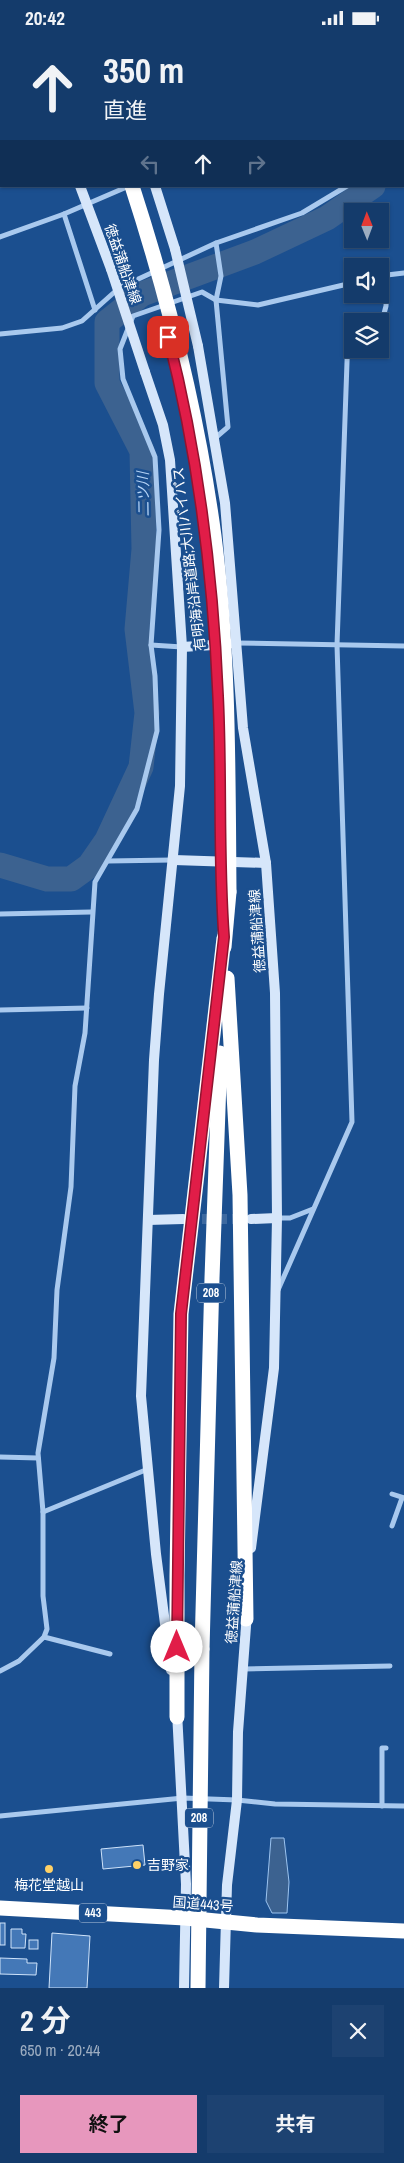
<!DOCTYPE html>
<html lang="ja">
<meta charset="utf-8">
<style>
:root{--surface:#143b6b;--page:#1d4271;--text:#f1f3f6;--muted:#9dadc1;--line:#33557e;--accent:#e797bd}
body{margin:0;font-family:"Archivo Narrow","Noto Sans JP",sans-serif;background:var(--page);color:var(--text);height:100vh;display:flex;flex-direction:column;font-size:19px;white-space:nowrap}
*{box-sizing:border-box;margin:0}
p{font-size:16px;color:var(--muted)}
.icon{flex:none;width:28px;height:28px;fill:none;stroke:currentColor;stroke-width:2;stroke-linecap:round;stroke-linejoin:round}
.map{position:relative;height:1953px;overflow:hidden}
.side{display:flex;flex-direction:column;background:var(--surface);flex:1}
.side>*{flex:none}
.guide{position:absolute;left:0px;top:0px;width:405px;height:152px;box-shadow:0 1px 4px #0004,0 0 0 1px var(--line);background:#143b6b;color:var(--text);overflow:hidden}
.needle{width:32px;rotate:359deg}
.tools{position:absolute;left:344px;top:168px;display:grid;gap:10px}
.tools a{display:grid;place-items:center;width:45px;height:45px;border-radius:0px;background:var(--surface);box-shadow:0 1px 4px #0004,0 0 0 1px var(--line);font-size:25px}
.pin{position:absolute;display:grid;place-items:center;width:42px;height:42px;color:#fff;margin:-21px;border-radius:10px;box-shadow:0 2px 8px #0006}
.me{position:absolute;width:55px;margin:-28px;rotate:0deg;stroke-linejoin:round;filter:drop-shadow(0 0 4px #0008)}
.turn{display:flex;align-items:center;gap:18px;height:105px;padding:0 20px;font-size:22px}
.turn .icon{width:65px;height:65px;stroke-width:2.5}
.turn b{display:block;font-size:35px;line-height:42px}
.lanes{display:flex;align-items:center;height:48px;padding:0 20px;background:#0003;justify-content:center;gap:25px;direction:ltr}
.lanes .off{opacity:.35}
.round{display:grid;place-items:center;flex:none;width:52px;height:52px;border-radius:0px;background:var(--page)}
.summary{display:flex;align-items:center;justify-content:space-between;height:85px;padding:0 20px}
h1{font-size:30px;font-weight:700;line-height:38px}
.cta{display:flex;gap:10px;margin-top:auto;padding:10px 20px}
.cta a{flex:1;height:58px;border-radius:0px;background:var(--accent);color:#111;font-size:20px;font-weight:700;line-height:58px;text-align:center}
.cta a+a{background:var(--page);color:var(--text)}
.status{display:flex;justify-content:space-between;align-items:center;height:35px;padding:0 25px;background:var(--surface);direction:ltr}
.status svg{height:14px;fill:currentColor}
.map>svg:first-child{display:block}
.water{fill:#3c6290;stroke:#9cc4f0}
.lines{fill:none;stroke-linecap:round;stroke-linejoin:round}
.river{stroke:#3c6290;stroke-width:25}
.building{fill:#4478b7;stroke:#cfe3fa}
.secondary-tunnel{stroke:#3d69a0;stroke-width:10;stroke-dasharray:10 5;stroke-linecap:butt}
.street{stroke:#a9c9ee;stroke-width:5}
.secondary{stroke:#d6e6fa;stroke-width:10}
.highway{stroke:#fff;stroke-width:15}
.secondary-bridge{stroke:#d6e6fa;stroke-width:10}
.highway-bridge{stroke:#fff;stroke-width:15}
.route-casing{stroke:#92132f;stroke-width:12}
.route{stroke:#e11d48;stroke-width:9}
.poi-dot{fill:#ffd166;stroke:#1b4f8f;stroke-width:2}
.labels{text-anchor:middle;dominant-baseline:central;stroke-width:5;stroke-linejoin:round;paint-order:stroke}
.shield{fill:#1b4f8f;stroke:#bbcadd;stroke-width:1}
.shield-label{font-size:12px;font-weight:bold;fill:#fff}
.street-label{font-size:14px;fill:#fff;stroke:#1b4f8f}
.poi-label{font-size:14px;fill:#fff;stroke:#1b4f8f;text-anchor:start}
.water-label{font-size:15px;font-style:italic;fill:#b5d3f5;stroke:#1b4f8f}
</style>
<div class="status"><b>20:42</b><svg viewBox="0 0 49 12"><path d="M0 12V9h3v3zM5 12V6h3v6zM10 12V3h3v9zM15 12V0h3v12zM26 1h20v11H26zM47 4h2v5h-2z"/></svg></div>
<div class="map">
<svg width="404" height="1953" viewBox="0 0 404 1953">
<rect width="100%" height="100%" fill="#1b4f8f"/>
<polygon class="water" points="271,1803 284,1803 289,1847 287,1878 272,1878 266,1866"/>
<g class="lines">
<polyline class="river" points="0,830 47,844 71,844 89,831 107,805 141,732 147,678 137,594 144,514 142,416 107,348 107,287 142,259 255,217 327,183 373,151"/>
</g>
<g class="building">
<polygon points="143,1810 145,1830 103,1834 101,1814"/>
<rect x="0" y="1888" width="5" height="22"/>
<polygon points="11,1894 22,1894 22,1899 26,1899 25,1913 11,1913"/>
<polygon points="52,1898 90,1901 87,1953 49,1953"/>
<rect x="29" y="1905" width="9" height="9"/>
<polygon points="0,1923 27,1924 27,1928 37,1928 36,1940 0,1939"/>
</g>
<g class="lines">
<polyline class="secondary-tunnel" points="187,1184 245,1184"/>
<g class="street">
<polyline points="0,47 1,46"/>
<polyline points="64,179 95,275"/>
<polyline points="0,202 64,179 129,151"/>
<polyline points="387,240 404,238"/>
<polyline points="380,241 387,240 386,271 380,294"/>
<polyline points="0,299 62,293 82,286 119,253 216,208 302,178 347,151"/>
<polyline points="214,404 228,392 216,265 221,241 216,208"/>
<polyline points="237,608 404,611"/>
<polyline points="151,610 182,612"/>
<polyline points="108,826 172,825"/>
<polyline points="0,879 91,877"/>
<polyline points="0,975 87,973"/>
<polyline points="277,1183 290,1183 313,1174"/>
<polyline points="278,1255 352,1087 337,610 348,299 352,299"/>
<polyline points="0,1422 38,1423"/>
<polyline points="392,1459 404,1463"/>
<polyline points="43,1477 148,1434"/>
<polyline points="392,1491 402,1463"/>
<polyline points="44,1602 110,1619"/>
<polyline points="243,1634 390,1631"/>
<polyline points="0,1636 19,1626 44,1602 47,1594 43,1561 43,1477 38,1418 54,1323 57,1255 71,1152 75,1051 85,998 95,847 137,774 157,696 155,641 151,610 159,495 155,422 123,344 120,314 133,281 202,257 216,265 258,270 352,248"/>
<polyline points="382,1771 382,1713 386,1713"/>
<polyline points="0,1781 183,1763 237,1765 275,1769 404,1771"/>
</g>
<g class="secondary">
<polyline points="23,0 23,1"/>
<polyline points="98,0 98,1"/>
<polyline points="80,151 111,234"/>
<polyline points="155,151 175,214"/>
<polyline points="198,311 225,468 243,693 266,828 275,958 277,1183 274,1333 251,1513"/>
<polyline points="145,337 163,390 170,425 182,612 180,751 159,959 154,1025 141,1361 156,1519 171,1635"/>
<polyline points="182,612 229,609"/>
<polyline points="174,825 266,828"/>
<polyline points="251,1184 277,1183"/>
<polyline points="148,1185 183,1184"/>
<polyline points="177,1677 186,1849 184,1953"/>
<polyline points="224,1953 227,1850 237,1765 238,1697 247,1578"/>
</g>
<g class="highway">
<polyline points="73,0 74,1"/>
<polyline points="224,912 229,857"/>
<polyline points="227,943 240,1160 246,1584"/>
<polyline points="202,1614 212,1243 220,1018"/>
<polyline points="177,1682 177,1541 181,1279 224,903"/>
<polyline points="0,1873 185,1883 257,1890 404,1896"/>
</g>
<g class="secondary-bridge">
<polyline points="175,214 198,311"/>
<polyline points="111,234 145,337"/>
</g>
<g class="highway-bridge">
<path d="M 132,151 C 169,265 198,382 214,501 C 229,619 228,738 229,857"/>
<polyline points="198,1953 202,1614"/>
</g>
</g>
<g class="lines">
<defs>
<path id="route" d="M 168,302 C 198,419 213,540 218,661 C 222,741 218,822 224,902 L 181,1279 L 177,1612"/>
</defs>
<use href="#route" class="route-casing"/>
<use href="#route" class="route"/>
</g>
<g class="poi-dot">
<circle cx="137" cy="1830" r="5"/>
<circle cx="49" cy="1834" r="5"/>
</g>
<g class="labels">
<g class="shield">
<rect x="197" y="1248.5" width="28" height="19" rx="4"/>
<rect x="185" y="1773.5" width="28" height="19" rx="4"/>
<rect x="79" y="1868.5" width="28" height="19" rx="4"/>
</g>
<g class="shield-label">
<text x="211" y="1258">208</text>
<text x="199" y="1783">208</text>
<text x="93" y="1878">443</text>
</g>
<g class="street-label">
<text transform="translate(123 229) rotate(71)">徳益蒲船津線</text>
<text transform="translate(189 524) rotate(-97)">有明海沿岸道路;大川バイパス</text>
<text transform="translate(257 896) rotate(-94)">徳益蒲船津線</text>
<text transform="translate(234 1567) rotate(-86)">徳益蒲船津線</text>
<text transform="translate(203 1869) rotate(4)">国道443号</text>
</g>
<g class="poi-label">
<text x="147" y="1830">吉野家</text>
<text x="49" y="1850" text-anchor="middle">梅花堂越山</text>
</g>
<g class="water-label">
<text transform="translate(143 459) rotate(-91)">二ツ川</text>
</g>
</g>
</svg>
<div class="tools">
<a><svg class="needle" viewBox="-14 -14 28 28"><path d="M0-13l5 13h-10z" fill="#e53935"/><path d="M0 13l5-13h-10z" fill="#9dadc1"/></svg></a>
<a><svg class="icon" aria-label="sound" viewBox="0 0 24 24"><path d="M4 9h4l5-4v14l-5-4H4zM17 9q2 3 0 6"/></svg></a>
<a><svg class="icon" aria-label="layers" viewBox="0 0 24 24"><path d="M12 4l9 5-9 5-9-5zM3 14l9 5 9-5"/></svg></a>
</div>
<div class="pin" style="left:168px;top:302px;background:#d93025"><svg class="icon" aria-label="arrive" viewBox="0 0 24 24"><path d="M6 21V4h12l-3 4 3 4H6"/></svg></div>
<svg class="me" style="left:177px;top:1612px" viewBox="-20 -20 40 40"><circle r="19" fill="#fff"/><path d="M0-13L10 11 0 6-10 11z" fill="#e11d48"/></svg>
<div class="guide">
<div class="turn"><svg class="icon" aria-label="ahead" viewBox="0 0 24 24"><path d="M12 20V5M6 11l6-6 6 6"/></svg><div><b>350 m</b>直進</div></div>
<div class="lanes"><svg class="icon off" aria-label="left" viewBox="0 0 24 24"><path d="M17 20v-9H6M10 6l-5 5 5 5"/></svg><svg class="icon" aria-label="ahead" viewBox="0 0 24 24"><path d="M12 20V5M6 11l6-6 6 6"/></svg><svg class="icon off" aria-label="right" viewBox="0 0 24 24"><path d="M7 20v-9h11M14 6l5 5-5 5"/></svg></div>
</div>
</div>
<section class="side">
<div class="summary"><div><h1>2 分</h1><p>650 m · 20:44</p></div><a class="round"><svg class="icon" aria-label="close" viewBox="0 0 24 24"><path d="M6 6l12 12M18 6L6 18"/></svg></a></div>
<div class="cta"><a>終了</a><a>共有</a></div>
</section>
